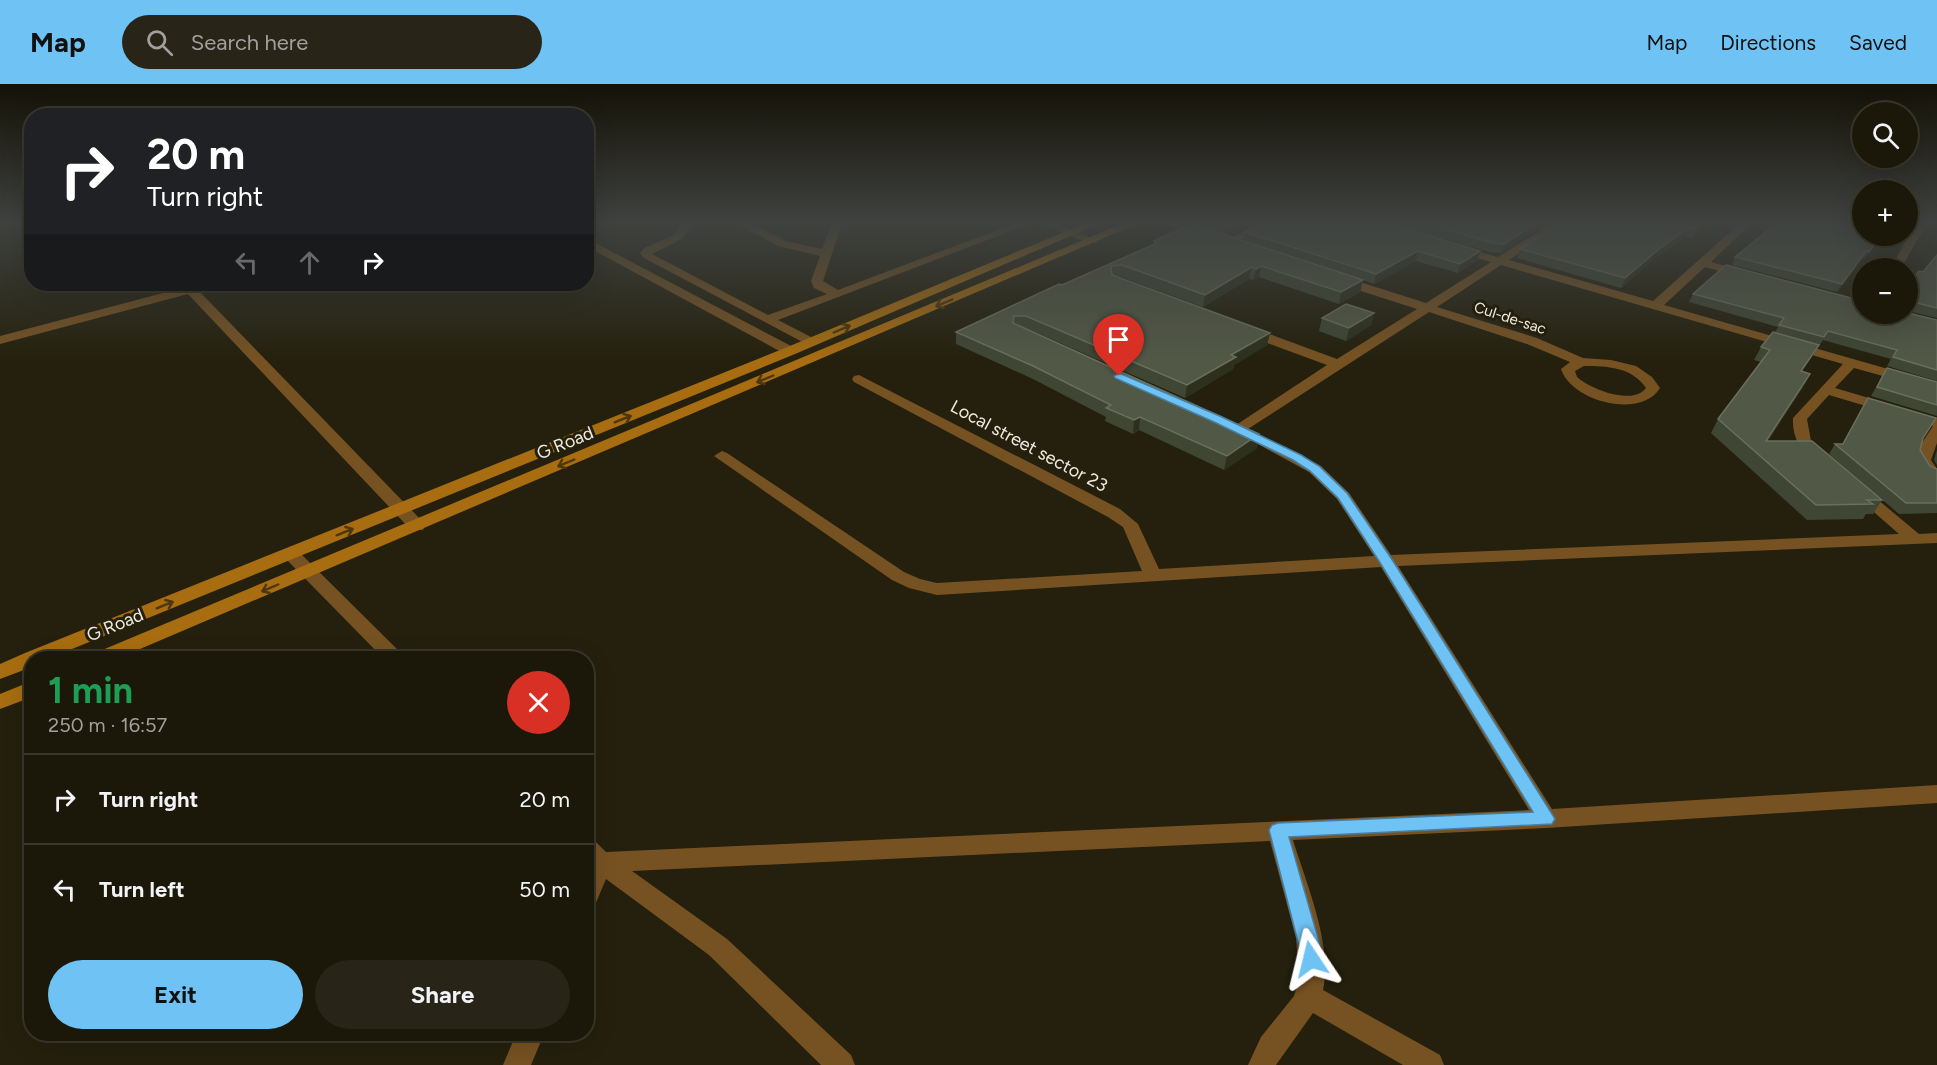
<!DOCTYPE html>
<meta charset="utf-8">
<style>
:root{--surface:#1b180a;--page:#282518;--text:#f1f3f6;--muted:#a0a09c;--line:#39372b;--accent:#6fc2f4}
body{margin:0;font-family:Figtree,sans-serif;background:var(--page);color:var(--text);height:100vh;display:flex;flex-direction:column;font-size:22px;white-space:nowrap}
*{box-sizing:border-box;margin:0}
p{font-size:20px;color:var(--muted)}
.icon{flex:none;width:33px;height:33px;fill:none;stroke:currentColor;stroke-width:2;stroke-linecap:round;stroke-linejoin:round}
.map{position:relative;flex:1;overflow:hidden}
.details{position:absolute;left:24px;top:567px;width:570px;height:390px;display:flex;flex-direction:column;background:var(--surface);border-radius:24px;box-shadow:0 6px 24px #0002,0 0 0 2px var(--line)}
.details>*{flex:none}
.top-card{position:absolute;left:24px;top:24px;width:570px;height:183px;border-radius:24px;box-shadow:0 6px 24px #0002,0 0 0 2px var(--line);background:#202124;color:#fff;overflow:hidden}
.tools{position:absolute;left:1852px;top:18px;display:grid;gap:12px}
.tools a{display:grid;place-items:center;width:66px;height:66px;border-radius:50%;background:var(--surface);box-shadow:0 6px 24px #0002,0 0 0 2px var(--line);font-size:30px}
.pin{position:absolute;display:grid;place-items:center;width:51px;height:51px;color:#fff;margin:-62px -26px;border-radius:50% 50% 50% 0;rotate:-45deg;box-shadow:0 0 6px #0007}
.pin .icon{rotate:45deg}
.me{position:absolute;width:66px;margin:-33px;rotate:350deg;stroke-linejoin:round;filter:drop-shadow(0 0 4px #0008)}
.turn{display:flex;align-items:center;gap:21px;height:126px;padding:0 24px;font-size:27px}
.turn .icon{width:78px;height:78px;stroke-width:2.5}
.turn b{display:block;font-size:42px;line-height:51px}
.lanes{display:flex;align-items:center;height:57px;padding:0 24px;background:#0003;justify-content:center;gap:30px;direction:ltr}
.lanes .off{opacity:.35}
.round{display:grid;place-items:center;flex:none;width:63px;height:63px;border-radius:32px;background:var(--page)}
.headline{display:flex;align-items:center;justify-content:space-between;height:102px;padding:0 24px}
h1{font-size:36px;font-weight:700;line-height:45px;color:#1e9e55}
.button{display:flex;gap:12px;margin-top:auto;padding:12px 24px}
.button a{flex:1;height:69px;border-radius:36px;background:var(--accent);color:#111;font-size:24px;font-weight:700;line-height:69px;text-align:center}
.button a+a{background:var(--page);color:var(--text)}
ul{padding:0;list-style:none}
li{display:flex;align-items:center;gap:18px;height:90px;padding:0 24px;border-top:2px solid var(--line)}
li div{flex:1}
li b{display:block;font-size:22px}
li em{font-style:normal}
header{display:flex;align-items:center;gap:36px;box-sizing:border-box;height:84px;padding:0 30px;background:var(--accent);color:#111}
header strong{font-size:28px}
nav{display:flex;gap:33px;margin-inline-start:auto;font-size:21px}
.search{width:420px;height:54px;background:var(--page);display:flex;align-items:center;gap:15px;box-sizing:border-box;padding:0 21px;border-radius:33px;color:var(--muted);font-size:22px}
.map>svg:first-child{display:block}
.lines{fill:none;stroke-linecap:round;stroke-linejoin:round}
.street{fill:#765222;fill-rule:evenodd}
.secondary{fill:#a86d10;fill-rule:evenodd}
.wall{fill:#3f4634}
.shaded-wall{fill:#2c301d}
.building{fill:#525846;stroke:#6a6f5e;stroke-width:1.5}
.oneway{stroke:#4c370e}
.route{fill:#6fc2f4;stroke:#487e9f;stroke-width:1.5}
.labels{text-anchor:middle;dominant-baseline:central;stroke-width:6;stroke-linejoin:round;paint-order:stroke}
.far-street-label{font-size:15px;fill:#edebdf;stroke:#24200d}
.street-label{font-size:18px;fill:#edebdf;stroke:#24200d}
</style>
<header>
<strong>Map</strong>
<div class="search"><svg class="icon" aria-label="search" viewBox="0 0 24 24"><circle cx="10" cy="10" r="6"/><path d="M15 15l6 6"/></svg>Search here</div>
<nav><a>Map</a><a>Directions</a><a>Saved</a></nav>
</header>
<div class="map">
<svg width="1937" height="981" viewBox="0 0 1937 981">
<rect width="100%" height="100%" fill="#24200d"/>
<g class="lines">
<g class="street">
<polygon points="682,139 693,139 682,155 652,170 768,231 827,210 814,204 811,197 820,172 778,162 736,139 750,139 786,157 822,165 832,139 842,139 823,197 838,206 1016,139 1032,139 778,236 815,255 817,258 810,262 644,174 640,169 644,164 674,151"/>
<polygon points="1039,139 1055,139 1098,157 1096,159 1088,159"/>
<polygon points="1163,139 1179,139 1211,152 1206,155 1202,154"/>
<polygon points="1259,139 1273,139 1231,161 1223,161 1221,159"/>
<path d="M 1552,139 L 1565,139 L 1509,176 L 1653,217 L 1740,139 L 1752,139 L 1711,178 L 1749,188 L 1749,192 L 1745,194 L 1705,183 L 1664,221 L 1937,299 L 1937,307 L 1854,284 L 1835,304 L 1937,334 L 1937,359 L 1931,376 L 1937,385 L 1937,398 L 1924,390 L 1916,376 L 1918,365 L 1933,342 L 1829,311 L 1807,335 L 1811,357 L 1827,374 L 1825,377 L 1813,377 C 1800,365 1792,353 1793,334 L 1843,280 L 1501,181 L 1437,223 L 1537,254 L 1583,274 L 1611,276 L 1636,282 L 1652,293 L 1660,304 C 1641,336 1571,317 1561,285 L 1570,278 L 1527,260 L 1429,228 L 1248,345 L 1321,382 L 1349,409 L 1391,471 L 1899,450 L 1851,408 L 1859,403 L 1865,405 L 1919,450 L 1937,449 L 1937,459 L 1398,482 L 1552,725 L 1937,701 L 1937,719 L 1546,744 L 1293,756 C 1306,799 1333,861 1323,906 L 1440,971 L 1444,981 L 1403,981 L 1313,929 L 1276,981 L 1248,981 L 1261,953 L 1294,912 L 1299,896 L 1296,854 L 1270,757 L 632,787 L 727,855 L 851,971 L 855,981 L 821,981 L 709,871 L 606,795 L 595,821 L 586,824 L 586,753 L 594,756 L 606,768 L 1529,726 L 1381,483 L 937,511 L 909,504 L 892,496 L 714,372 L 722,367 L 727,369 L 904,488 L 920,495 L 937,499 L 1142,487 L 1123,443 L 1108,433 L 854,298 L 852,295 L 854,292 L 859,291 L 1120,425 L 1138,440 L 1159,485 L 1374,472 L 1337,415 L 1309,388 L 1230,345 L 1327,281 L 1240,249 L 1239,246 L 1240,243 L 1250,243 L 1337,275 L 1417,225 L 1333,198 L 1333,192 L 1341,192 L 1426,219 L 1491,178 L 1453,167 L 1453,163 L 1457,162 L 1498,173 ZM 1584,282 C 1607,282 1632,283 1646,304 C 1633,322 1590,305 1577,293 L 1575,287 Z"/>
<polygon points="1920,139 1931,139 1919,153 1901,184 1891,184 1909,151"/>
<polygon points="586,154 795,264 797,267 795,270 785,270 586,162"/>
<polygon points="179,200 219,200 217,203 199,207 423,438 425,442 423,446 411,446 188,210 0,260 0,252 182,204"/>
<polygon points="291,465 297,466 401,569 404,574 383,574 285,474 282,470 285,466"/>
<polygon points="516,950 544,950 531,981 503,981"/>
</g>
<g class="secondary">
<polygon points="1086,139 1101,139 795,270 50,574 32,574 32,583 0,595 0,580 25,569 785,264"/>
<polygon points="1124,139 1139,139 119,574 92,574 95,569"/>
<polygon points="32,597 32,613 0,625 0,610"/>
</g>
</g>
<g class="wall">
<polygon points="1205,139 1253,139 1228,152 1244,157 1245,148 1262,139 1478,176 1458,189 1416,177 1374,200 1363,196 1360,208 1339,220 1259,193 1253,196 1249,195 1203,223 1121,193 1117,193 1270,249 1267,261 1234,281 1233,285 1185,314 1026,244 1257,364 1224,386 1139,346 1133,350 1105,337 1106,333 1033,295 956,260 956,248 1153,160 1154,157 1204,144"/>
<polygon points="1390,139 1547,139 1501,169 1490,168"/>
<polygon points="1710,139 1692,154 1686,152 1655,174 1621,204 1517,174 1520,165"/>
<polygon points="1863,152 1882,152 1864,175 1862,175 1837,208 1732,181 1735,173"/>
<polygon points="1937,171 1937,234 1908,227 1908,200 1923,188"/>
<polygon points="1693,210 1863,217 1937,236 1937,297 1887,282 1891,275 1823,256 1819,262 1818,262 1802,287 1803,303 1768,357 1882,416 1873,430 1866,430 1863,435 1807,436 1711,349 1718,335 1761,278 1754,276 1761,263 1775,248 1778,243 1689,218"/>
<polygon points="1374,229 1371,241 1346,257 1319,247 1322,234"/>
<polygon points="1887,284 1937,298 1937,332 1871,312"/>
<polygon points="1868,314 1923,354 1920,366 1930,382 1937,385 1937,429 1899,430 1829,370 1835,360 1842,360"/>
<polygon points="1937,366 1937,381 1934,376"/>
</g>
<g class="shaded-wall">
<polygon points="1237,139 1253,139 1227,153 1228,144"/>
<polygon points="1537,139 1547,139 1501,169 1504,160"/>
<polygon points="1703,139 1710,139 1692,154 1696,145"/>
<polygon points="1690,143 1686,152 1655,174 1621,204 1625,194 1659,165"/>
<polygon points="1881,152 1882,152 1881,154 1864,175 1869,168"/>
<polygon points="1418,167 1416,177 1374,200 1376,190"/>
<polygon points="1480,167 1478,176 1458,189 1460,180"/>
<polygon points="1866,167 1862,175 1837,208 1842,200"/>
<polygon points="1261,182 1259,193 1253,196 1256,185"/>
<polygon points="1252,183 1249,195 1203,223 1205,211"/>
<polygon points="1363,196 1360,208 1339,220 1341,208"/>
<polygon points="1913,218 1908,227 1908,219"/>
<polygon points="1374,229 1371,241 1346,257 1349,244"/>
<polygon points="1270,249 1267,261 1234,281 1233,285 1185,314 1187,301 1231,271"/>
<polygon points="1819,261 1812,273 1794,300 1801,287"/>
<polygon points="1810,290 1803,303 1759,371 1766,357"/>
<polygon points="1140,333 1139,346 1133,350 1134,336"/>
<polygon points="1259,350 1257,364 1224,386 1227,372"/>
</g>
<g class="building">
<polygon points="1215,139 1237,139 1228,144"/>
<polygon points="1262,139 1388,139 1480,167 1460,180 1418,167 1376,190 1245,148"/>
<polygon points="1423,139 1537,139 1504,160 1493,159"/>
<polygon points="1559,139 1703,139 1696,145 1690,143 1659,165 1625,194 1520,165"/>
<polygon points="1777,139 1863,139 1862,141 1863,142 1863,152 1881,152 1869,168 1866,167 1842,200 1735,173"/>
<polygon points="1192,140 1363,196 1341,208 1261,182 1256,185 1252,183 1205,211 1122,181 1111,182 1112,191 1270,249 1231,271 1236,273 1187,301 1026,232 1014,232 1013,239 1259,350 1227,372 1140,333 1134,336 1106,324 1111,321 1033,282 956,248 1059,200 1062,201 1157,159 1154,157"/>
<polygon points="1937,171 1937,224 1913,218 1908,219 1908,200 1919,187 1923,188"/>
<polygon points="1726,181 1863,217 1863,230 1908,229 1937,236 1937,286 1893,273 1897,266 1828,247 1824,253 1779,241 1784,234 1693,210"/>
<polygon points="1346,220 1374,229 1349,244 1322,234"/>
<polygon points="1773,248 1819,261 1801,287 1810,290 1766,357 1812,357 1882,416 1867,416 1873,420 1816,421 1718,335 1770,266 1761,263"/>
<polygon points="1887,284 1937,298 1937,321 1877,303"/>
<polygon points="1868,314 1936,334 1923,354 1920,366 1930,382 1937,385 1937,419 1906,419 1835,360 1843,360"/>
</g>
<defs><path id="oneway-shaft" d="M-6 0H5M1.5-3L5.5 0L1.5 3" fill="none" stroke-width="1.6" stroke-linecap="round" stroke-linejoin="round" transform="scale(1.5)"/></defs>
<g class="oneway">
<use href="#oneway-shaft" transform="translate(944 219) rotate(157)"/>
<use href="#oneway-shaft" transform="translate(842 245) rotate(-23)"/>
<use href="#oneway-shaft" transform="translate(765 295) rotate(157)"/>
<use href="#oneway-shaft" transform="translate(623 335) rotate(-22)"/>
<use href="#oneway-shaft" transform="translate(566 379) rotate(157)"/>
<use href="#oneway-shaft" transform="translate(345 448) rotate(-22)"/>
<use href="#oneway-shaft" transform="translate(270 504) rotate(157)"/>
<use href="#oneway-shaft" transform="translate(165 521) rotate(-22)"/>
</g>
<linearGradient id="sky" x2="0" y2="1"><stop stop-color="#141207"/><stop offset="0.5" stop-color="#3f4240"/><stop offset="1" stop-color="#3f4240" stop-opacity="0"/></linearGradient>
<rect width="1937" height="277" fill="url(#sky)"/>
<polygon class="route" points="1119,289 1222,333 1301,371 1319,382 1347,409 1393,477 1552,730 1555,735 1552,740 1289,753 1320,861 1321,875 1318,881 1311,884 1304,881 1269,746 1272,741 1278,739 1533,728 1379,477 1338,414 1310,387 1293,376 1214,338 1115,294 1114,292"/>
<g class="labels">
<g class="far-street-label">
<text transform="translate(1510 234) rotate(18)">Cul-de-sac</text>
</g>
<g class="street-label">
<text transform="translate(565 359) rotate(-22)">G Road</text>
<text transform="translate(1029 362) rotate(28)">Local street sector 23</text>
<text transform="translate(115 541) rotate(-22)">G Road</text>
</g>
</g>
</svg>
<div class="tools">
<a><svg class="icon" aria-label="search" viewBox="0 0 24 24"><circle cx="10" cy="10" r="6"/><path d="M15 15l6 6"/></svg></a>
<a>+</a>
<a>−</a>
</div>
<div class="pin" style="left:1119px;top:292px;background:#d93025"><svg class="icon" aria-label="arrive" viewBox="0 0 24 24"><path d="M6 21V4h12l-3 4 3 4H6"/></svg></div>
<svg class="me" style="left:1311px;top:875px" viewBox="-20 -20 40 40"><path d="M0-17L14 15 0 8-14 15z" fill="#6fc2f4" stroke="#fff" stroke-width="4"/></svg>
<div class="top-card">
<div class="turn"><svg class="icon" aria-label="right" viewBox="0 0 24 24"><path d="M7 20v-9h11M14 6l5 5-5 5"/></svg><div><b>20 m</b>Turn right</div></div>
<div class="lanes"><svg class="icon off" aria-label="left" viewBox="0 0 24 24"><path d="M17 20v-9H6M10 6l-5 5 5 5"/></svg><svg class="icon off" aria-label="ahead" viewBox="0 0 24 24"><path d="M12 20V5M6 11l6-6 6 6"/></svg><svg class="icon" aria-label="right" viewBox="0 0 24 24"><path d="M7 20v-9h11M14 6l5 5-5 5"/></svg></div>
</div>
<section class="details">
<div class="headline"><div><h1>1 min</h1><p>250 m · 16:57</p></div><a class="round" style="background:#d93025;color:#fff"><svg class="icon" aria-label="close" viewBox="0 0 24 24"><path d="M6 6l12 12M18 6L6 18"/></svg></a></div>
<ul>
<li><svg class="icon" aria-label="right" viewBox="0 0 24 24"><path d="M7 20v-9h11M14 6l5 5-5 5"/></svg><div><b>Turn right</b></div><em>20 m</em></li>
<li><svg class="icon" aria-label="left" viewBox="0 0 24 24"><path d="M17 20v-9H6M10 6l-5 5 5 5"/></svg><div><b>Turn left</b></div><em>50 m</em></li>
</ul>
<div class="button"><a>Exit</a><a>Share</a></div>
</section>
</div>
